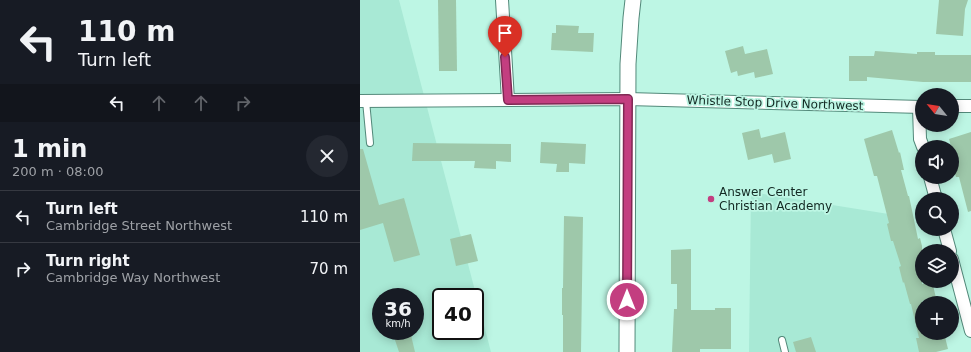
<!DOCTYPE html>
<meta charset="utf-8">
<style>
:root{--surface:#171b24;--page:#242831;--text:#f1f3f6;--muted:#9ea1a6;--line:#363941}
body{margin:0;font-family:"DejaVu Sans",sans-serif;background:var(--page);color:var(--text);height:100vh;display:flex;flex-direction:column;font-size:15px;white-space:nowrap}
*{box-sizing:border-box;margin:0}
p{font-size:13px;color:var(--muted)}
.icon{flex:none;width:22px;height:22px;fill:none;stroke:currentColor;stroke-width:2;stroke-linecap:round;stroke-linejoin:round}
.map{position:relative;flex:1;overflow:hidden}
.details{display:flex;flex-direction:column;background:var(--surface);width:360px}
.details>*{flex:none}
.hud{background:#171b24;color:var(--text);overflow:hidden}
.needle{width:26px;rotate:300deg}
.fabs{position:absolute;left:555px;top:88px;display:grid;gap:8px}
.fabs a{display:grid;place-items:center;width:44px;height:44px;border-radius:50%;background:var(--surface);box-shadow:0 2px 10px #0003;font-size:20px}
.speed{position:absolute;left:12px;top:288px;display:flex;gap:8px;font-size:20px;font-weight:700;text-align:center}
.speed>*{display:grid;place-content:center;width:52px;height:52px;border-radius:50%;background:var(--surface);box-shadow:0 2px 10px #0003;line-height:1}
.speed small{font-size:10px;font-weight:400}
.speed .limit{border:2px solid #111;border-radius:6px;background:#fff;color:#111}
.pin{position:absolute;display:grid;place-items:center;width:34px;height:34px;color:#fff;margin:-41px -17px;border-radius:50% 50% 50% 0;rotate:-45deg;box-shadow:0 0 4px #0007}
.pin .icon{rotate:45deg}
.me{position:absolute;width:44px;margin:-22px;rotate:0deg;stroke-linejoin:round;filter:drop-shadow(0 0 3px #0008)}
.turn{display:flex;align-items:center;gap:14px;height:84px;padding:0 12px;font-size:18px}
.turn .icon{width:52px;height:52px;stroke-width:2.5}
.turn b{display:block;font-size:28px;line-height:34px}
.lanes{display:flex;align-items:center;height:38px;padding:0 12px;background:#0003;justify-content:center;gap:20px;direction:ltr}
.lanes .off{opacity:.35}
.round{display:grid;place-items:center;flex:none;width:42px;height:42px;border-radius:21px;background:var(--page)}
.overview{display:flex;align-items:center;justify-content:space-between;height:68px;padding:0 12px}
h1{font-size:24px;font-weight:800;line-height:30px}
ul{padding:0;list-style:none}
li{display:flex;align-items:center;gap:12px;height:52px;padding:0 12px;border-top:1px solid var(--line)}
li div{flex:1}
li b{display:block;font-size:15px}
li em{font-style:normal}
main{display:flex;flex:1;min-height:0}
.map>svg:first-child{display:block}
.built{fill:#a8e9d5;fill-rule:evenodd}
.building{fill:#9ec8aa}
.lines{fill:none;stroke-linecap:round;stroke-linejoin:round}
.service-casing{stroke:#53897a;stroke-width:8}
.minor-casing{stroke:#53897a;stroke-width:14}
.tertiary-casing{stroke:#53897a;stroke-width:17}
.service{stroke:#fff;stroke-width:6}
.minor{stroke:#fff;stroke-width:12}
.tertiary{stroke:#fff;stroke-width:15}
.route-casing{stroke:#7f2853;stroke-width:10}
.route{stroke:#c33e80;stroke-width:7}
.poi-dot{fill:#c33e80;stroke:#bdf6e4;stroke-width:1.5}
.labels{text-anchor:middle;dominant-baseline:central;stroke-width:3.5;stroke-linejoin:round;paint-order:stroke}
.street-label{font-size:12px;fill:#122822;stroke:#bdf6e4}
.poi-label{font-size:12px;fill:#122822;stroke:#bdf6e4;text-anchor:start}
</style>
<main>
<section class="details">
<div class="hud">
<div class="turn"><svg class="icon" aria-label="left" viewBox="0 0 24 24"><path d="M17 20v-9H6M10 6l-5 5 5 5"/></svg><div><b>110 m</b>Turn left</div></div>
<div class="lanes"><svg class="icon" aria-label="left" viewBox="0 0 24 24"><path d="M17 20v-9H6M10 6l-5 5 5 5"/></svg><svg class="icon off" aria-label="ahead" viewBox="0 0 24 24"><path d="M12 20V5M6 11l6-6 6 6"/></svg><svg class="icon off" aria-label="ahead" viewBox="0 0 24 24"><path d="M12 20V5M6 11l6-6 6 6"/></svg><svg class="icon off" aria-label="right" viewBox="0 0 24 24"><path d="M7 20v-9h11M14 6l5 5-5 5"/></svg></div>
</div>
<div class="overview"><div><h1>1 min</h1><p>200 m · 08:00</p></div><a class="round"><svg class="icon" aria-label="close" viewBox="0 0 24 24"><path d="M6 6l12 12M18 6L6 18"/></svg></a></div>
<ul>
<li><svg class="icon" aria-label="left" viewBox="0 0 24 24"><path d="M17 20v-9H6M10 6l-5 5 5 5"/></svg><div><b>Turn left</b><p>Cambridge Street Northwest</p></div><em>110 m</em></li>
<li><svg class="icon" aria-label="right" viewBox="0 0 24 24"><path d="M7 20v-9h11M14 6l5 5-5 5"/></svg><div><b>Turn right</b><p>Cambridge Way Northwest</p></div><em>70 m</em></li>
</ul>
</section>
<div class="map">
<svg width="611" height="352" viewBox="0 0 611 352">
<rect width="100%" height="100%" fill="#bdf6e4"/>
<g class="built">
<path d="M 0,0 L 39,0 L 131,352 L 0,352 ZM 21,297 L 55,297 L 55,331 L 21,331 ZM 81,297 L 115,297 L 115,331 L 81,331 Z"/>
<polygon points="391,192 541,216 565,352 389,352"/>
</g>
<g class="building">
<polygon points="78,0 96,0 97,71 79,71"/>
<polygon points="579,0 608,0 605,9 603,36 576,34"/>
<polygon points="196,25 219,26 218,33 234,33 233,52 191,50 192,33 196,33"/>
<polygon points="383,46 385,54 407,49 413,74 395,78 394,72 378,76 377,71 371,73 365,51"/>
<polygon points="515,51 557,54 557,52 575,52 575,55 611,55 611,82 563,82 507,77 507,81 489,81 489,56 514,56"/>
<polygon points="399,129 401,138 425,132 431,159 414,163 412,154 388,160 382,133"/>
<polygon points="532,130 539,153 540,152 544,170 541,170 548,196 549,196 558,239 560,238 562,246 562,284 572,281 576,298 562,301 562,333 584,333 588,349 576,352 559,352 556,338 559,338 551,304 550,304 544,282 543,283 539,267 541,266 533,241 531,241 527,224 529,223 517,176 514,176 504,139"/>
<polygon points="611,132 611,211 608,212 599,177 596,177 592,163 592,162 595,161 589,139"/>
<polygon points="181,142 226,144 225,164 209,163 209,172 196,172 197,164 180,163"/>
<polygon points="53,143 151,144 151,162 136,161 136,169 114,168 115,161 52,161"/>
<polygon points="0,149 3,149 19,205 44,198 60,255 34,262 23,223 0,230"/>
<polygon points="204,216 223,217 221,352 203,352 203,315 202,315 202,288 203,288"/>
<polygon points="111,234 118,261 96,266 90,239"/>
<polygon points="331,249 331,310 355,310 355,308 371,308 371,349 340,349 340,352 312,352 314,309 317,309 317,284 311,284 311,250"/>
<polygon points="32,331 50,331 55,352 39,352"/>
<polygon points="451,337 456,352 436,352 433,342"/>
</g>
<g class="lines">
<defs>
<g id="service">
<polyline points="6,101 10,143"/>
<polyline points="422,340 425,352"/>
</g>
<g id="minor">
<polyline points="142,0 148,100"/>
<polyline points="0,101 268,99 562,107"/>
<polyline points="592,106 611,106"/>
<polyline points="559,107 560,139 563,147"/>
<polyline points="570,177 576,199"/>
<polyline points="584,229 590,251"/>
<polyline points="592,259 611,331"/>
</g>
<polyline id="tertiary" points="267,352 268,64 271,18 273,0"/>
</defs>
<use href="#service" class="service-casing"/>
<use href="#minor" class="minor-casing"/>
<use href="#tertiary" class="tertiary-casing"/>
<use href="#service" class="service"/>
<use href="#minor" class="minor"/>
<use href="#tertiary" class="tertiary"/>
</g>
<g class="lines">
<defs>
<polyline id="route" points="145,57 148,100 268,99 267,300"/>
</defs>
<use href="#route" class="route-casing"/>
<use href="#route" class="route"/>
</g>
<circle class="poi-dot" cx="351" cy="199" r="4"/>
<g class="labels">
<g class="street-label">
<text transform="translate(415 103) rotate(2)">Whistle Stop Drive Northwest</text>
</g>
<g class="poi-label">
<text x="359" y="192">Answer Center<tspan x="359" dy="14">Christian Academy</tspan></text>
</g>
</g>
</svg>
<div class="fabs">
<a><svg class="needle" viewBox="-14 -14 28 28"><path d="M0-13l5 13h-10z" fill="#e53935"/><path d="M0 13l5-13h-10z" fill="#9ea1a6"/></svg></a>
<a><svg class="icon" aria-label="sound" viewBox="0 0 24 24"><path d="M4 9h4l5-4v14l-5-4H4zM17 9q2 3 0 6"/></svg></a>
<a><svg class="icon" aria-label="search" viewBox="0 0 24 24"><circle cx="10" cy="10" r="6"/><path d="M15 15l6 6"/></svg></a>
<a><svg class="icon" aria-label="layers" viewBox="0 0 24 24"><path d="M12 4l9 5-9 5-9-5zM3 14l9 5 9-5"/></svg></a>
<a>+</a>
</div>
<div class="speed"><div>36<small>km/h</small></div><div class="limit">40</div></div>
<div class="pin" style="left:145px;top:57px;background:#d93025"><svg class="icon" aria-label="arrive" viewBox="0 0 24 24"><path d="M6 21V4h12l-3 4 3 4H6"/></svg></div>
<svg class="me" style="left:267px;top:300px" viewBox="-20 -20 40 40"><circle r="17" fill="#c33e80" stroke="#fff" stroke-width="3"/><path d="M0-11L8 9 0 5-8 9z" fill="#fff"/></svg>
</div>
</main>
